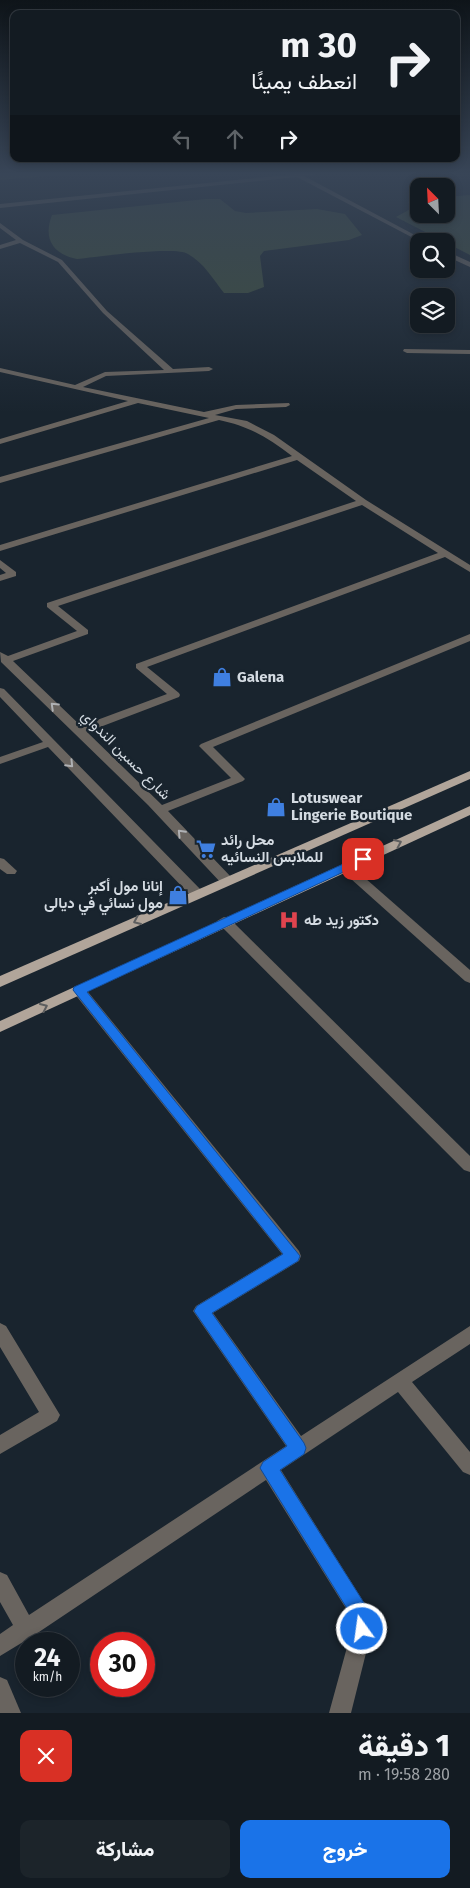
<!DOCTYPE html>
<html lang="ar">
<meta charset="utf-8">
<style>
:root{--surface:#131b22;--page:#1c242a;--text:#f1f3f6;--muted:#9da1a5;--line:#323940;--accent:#1a73e8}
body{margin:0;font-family:"Fira Sans",Vazirmatn,sans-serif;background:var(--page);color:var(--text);direction:rtl;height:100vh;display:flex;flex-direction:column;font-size:19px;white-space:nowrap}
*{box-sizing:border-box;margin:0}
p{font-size:16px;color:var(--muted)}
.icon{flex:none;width:28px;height:28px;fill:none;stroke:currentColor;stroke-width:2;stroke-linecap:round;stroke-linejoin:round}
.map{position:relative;height:1713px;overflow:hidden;direction:ltr}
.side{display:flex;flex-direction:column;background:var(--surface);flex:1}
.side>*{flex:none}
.banner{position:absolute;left:10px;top:10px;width:450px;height:152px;border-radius:10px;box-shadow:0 2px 8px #0003,0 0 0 1px var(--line);direction:rtl;background:#131b22;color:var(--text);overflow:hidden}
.needle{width:32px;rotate:336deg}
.controls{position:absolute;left:410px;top:178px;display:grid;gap:10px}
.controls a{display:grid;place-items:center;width:45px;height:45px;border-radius:10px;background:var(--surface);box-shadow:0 2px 8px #0003,0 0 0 1px var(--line);font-size:25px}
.speed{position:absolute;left:15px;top:1632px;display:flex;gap:10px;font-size:25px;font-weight:700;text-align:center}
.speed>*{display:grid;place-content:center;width:65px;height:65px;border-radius:50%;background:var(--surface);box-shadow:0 2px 8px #0003,0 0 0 1px var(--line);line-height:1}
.speed small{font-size:12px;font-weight:400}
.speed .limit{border:8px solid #d22;background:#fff;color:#111}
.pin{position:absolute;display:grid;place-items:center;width:42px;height:42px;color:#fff;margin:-21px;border-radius:10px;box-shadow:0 2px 8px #0006}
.me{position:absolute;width:55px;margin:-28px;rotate:346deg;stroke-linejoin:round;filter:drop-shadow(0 0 4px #0008)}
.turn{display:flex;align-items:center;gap:18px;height:105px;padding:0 20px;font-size:22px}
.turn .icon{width:65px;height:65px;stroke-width:2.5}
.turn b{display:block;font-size:35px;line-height:42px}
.lanes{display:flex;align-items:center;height:48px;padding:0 20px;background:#0003;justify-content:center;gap:25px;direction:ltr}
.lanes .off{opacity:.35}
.round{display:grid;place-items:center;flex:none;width:52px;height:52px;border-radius:10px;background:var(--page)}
.head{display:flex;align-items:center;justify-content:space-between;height:85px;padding:0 20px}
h1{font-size:30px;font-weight:800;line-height:38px}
.primary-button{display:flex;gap:10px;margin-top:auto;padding:10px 20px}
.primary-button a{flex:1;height:58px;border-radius:10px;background:var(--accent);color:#fff;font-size:20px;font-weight:800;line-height:58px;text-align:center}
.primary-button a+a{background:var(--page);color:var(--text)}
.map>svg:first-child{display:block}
.green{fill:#3e4e3c}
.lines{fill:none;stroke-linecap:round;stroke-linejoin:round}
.minor{fill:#69645f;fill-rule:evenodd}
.major{fill:#b1a59a;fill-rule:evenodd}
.oneway{stroke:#afb1b4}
.oneway2{stroke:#5d5e5f}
.route{fill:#1a73e8;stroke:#114b97}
.labels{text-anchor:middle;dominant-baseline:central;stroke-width:5;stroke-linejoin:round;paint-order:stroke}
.poi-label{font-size:15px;font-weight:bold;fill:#d4dbe2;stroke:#19242e;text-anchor:start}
.street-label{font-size:15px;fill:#d4dbe2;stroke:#19242e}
</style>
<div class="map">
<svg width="470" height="1713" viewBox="0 0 470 1713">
<rect width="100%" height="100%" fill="#19242e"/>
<g class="green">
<polygon points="0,173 84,173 0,180"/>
<polygon points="470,195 470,255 396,217 414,207 408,202 419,200 419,214 446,214 446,197"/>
<path d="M 206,199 L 220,199 L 235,211 L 246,213 L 317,209 L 345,214 L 362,235 L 349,240 L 264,251 L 260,256 L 264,287 L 248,293 L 224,293 C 213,279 204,263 188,254 C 175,246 96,257 77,259 C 52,254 43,238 52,215 Z"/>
</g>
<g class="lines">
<g class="minor">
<polygon points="305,173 324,173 304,176 426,241 419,241 297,177 0,208 0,204"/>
<path d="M 0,223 L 23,240 L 62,260 L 107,311 L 173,369 L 209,367 L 213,369 L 209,371 L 106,376 L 83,387 L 204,412 L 236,405 L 289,403 L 290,405 L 286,407 L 236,409 L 215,415 L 247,421 L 274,435 L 366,500 L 470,565 L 470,572 L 445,557 L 147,667 L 179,693 L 180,695 L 179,697 L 87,732 L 162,805 L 231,778 L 199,746 L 201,744 L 470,634 L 470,641 L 213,747 L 245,779 L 243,781 L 168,811 L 232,878 L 233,881 L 232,884 L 222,884 L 148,805 L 1,662 L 0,652 L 8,656 L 77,631 L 47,607 L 47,603 L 356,501 L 297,460 L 0,551 L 0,545 L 292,456 C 268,438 249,426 219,420 L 0,483 L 0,477 L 209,418 L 138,403 L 0,444 L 0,439 L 128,401 L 0,372 L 0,368 L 75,385 L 105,372 L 164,370 L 103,313 L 58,262 L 20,243 L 0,249 L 0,245 L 16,240 L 0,228 ZM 362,505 L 438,553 L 136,664 L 136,668 L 167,694 L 81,726 L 13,661 L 88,634 L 88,630 L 58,606 Z"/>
<polygon points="446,251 470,262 470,267 446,256"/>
<polygon points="404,349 470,350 470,354 407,353 403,351"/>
<polygon points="0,560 16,572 16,576 0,581 0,575 6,573 0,568"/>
<polygon points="0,688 4,689 202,891 203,894 202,897 192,897 48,747 0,764 0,757 43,742 0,697"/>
<polygon points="0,858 4,859 17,871 15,874 7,874 0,869"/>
<polygon points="345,863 349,864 470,970 470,983 465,981 341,870 339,867"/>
<polygon points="224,917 229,918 470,1156 470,1172 464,1170 219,924 217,921"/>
<polygon points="79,985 84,987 299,1251 301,1256 299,1261 213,1313 301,1436 470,1326 470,1344 412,1382 470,1452 470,1475 463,1472 398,1392 281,1470 370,1612 372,1629 351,1713 329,1713 352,1629 350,1615 266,1480 33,1636 0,1656 0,1634 13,1625 0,1602 0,1572 7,1575 29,1615 286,1446 193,1311 196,1306 282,1254 74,993 72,990 74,987"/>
<polygon points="0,1323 6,1326 60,1415 57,1421 0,1454 0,1435 39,1412 0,1347"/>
<polygon points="0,1677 7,1680 21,1713 0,1713"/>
</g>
<g class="major">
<polygon points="470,771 470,779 0,987 0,976"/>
<polygon points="470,806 470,815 0,1032 0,1021"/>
</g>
</g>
<defs><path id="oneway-chevron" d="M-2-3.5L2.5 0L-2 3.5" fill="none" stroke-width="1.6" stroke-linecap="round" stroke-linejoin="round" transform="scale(1.25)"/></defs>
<g class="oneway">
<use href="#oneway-chevron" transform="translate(54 706) rotate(-136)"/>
<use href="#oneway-chevron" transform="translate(70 764) rotate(46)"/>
<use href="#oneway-chevron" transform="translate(181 833) rotate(-134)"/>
</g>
<g class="oneway2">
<use href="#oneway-chevron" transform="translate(398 843) rotate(-24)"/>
<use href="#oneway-chevron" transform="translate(137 921) rotate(156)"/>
<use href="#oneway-chevron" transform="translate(44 1007) rotate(-25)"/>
</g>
<linearGradient id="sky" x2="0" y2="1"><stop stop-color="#0e1419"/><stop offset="0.42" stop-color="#384557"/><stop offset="1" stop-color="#384557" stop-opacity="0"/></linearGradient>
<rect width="470" height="413" fill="url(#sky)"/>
<polygon class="route" points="363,855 367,856 367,861 87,992 300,1256 298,1261 212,1313 304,1443 306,1448 304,1454 280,1470 366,1606 371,1629 368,1636 362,1638 355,1636 351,1615 260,1468 263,1462 287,1446 194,1311 197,1306 283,1254 73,990 74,987"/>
<defs>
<symbol id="shop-bare" viewBox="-9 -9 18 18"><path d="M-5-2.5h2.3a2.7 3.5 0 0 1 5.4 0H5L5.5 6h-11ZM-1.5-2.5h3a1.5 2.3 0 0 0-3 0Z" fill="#3f7fe0" stroke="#19242e" stroke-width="2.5" paint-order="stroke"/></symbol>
<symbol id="supermarket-bare" viewBox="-9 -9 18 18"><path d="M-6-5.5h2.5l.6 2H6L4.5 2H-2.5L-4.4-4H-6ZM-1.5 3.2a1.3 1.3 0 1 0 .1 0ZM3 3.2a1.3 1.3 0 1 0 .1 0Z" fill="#3f7fe0" stroke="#19242e" stroke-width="2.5" paint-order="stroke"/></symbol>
<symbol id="hospital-bare" viewBox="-9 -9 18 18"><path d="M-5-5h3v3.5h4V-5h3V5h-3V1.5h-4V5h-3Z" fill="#e0444e" stroke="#19242e" stroke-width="2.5" paint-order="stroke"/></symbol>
</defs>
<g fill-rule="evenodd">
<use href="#shop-bare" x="208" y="663" width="28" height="28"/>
<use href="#shop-bare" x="262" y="793" width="28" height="28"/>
<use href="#supermarket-bare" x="192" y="835" width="28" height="28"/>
<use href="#shop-bare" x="164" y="881" width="28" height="28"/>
<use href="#hospital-bare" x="275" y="906" width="28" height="28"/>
</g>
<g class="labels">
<g class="poi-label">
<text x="237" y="677">Galena</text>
<text x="291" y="798">Lotuswear<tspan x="291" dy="17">Lingerie Boutique</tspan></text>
<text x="221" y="840">محل رائد<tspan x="221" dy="17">للملابس النسائيه</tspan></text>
<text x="163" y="886" text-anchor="end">إنانا مول أكبر<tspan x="163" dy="17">مول نسائي في ديالى</tspan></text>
<text x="304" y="920">دكتور زيد طه</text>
</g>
<g class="street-label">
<text transform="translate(126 755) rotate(45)">شارع حسين الندواي</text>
</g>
</g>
</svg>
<div class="controls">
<a><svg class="needle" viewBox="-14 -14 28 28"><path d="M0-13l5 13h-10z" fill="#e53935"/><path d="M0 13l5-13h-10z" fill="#9da1a5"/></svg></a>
<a><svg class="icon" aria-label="search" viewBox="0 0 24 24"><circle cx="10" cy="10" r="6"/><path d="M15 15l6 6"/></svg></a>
<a><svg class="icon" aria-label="layers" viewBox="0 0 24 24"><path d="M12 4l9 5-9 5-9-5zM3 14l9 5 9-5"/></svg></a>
</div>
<div class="speed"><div>24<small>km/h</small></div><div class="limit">30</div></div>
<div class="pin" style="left:363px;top:859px;background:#d93025"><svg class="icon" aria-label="arrive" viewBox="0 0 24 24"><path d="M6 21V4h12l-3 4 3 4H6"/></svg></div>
<svg class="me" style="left:362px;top:1629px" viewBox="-20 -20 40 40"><circle r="17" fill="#1a73e8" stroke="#fff" stroke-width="3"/><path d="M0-11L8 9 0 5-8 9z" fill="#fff"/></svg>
<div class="banner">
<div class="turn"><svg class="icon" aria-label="right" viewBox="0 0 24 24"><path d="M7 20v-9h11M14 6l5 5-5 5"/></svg><div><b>30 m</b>انعطف يمينًا</div></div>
<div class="lanes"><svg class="icon off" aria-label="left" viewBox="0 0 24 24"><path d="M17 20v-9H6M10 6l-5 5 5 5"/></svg><svg class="icon off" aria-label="ahead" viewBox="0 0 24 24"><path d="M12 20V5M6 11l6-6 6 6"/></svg><svg class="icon" aria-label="right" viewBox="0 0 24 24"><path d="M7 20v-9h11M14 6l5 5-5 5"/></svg></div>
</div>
</div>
<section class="side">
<div class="head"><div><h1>1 دقيقة</h1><p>280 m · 19:58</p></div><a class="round" style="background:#d93025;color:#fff"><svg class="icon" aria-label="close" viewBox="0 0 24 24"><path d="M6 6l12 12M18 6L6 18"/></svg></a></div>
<div class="primary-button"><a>خروج</a><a>مشاركة</a></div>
</section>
